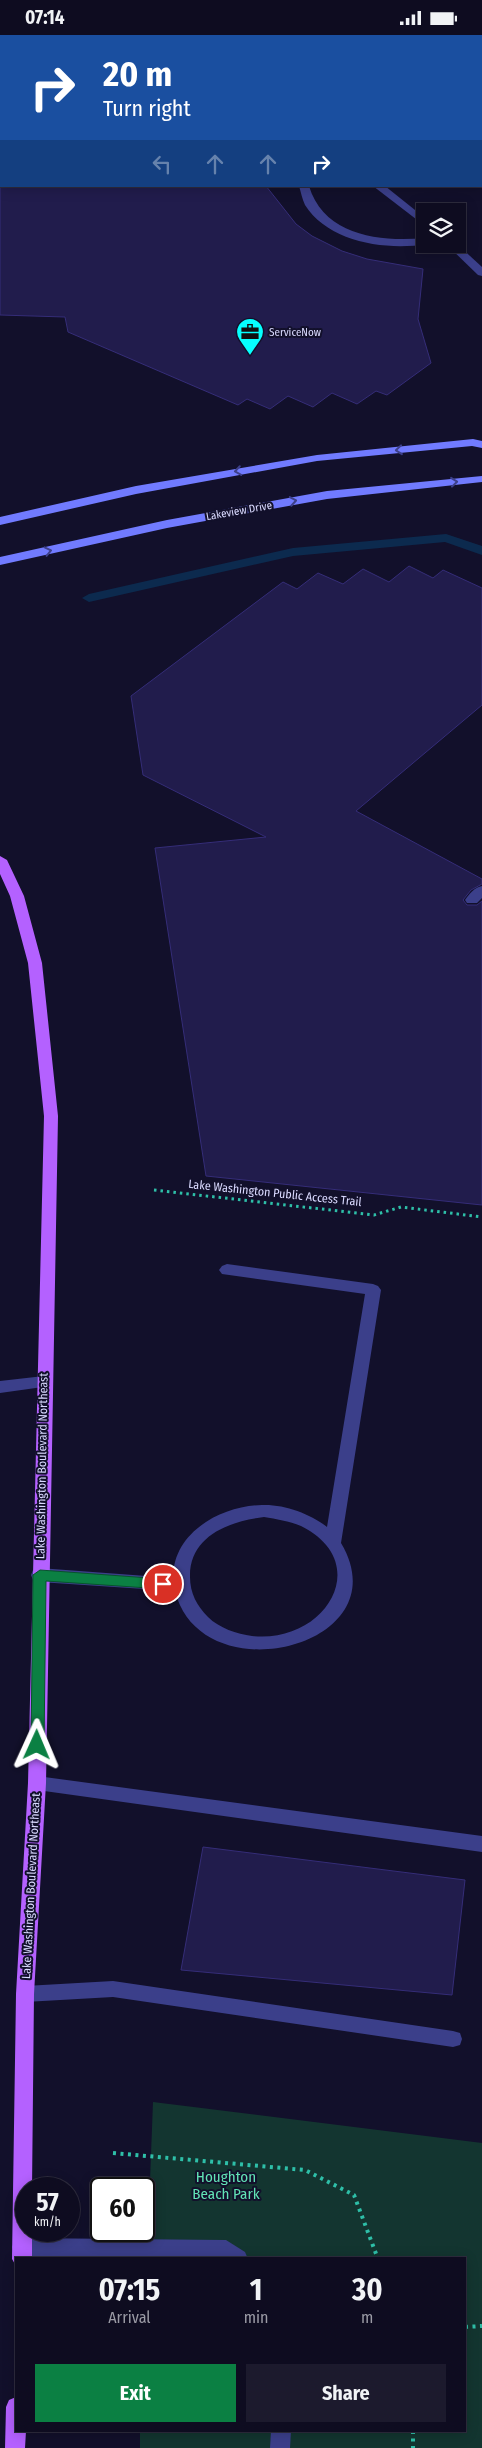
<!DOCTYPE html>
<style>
:root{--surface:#0e0c20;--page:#1c1a2d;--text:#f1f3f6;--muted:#9b9ba5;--line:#2e2c3e;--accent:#0b8043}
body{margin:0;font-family:"Fira Sans Condensed",sans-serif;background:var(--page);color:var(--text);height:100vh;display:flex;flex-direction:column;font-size:19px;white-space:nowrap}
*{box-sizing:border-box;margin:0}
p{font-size:16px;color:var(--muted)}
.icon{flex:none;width:28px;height:28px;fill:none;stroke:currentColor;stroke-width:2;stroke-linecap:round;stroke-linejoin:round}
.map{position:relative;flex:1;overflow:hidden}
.side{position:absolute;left:15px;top:2222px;width:451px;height:175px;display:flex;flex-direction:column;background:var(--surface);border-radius:0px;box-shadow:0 2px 12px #0003,0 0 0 1px var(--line)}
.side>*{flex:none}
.guide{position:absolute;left:0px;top:0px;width:482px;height:152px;box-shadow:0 2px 12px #0003,0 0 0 1px var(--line);background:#1a4fa0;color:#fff;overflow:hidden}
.buttons{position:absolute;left:416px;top:168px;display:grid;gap:10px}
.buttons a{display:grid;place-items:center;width:50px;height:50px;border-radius:0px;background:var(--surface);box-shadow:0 2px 12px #0003,0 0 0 1px var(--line);font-size:25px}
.speed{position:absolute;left:15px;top:2142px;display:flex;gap:10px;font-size:25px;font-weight:700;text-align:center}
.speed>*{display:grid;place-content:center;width:65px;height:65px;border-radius:50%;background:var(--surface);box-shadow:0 2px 12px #0003,0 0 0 1px var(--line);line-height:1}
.speed small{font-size:12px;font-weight:400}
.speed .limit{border:2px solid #111;border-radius:8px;background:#fff;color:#111}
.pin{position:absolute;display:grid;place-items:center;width:42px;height:42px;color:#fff;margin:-21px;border:2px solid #fff;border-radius:50%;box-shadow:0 1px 5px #0007}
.me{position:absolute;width:55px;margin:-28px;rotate:1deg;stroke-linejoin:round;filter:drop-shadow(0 0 4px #0008)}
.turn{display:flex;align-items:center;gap:18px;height:105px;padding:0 20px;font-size:22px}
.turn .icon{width:65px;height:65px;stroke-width:2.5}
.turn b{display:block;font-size:35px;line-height:42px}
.lanes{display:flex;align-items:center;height:48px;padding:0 20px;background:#0003;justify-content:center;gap:25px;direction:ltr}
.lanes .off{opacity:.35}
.eta{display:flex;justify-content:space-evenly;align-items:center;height:85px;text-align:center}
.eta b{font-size:30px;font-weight:700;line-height:35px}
.action{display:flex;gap:10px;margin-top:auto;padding:10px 20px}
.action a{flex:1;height:58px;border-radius:0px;background:var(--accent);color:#fff;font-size:20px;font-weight:700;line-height:58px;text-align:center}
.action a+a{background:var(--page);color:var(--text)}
.status{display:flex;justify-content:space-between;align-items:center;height:35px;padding:0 25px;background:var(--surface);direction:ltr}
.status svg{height:14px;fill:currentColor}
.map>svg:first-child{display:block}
.green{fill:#133530}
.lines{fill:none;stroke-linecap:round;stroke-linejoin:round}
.stream{fill:#0c2a4e;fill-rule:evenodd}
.building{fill:#211c4c;stroke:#352d78}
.path-far1{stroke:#2ebfa8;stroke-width:3;stroke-dasharray:2.5 4;stroke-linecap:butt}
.path{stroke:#2ebfa8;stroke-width:4;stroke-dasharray:3 4.5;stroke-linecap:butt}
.lane{fill:#3b3f8a;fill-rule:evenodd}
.street{fill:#3b3f8a;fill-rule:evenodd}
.secondary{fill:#717bff;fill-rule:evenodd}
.primary{fill:#b461ff;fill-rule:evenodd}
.oneway{stroke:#3d408a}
.route{fill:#0b8043;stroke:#07532c}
.labels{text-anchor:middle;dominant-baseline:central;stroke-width:4;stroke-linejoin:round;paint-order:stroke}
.far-poi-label{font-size:11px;fill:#dadaff;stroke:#12102b;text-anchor:start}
.far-street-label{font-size:11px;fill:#dadaff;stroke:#12102b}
.street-label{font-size:12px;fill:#dadaff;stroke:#12102b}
.near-park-label{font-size:15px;fill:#62e3b6;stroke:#12102b}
</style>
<div class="status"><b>07:14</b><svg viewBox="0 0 49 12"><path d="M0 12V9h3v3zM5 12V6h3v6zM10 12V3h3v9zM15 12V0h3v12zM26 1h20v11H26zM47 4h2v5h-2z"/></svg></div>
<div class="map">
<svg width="482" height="2413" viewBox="0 0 482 2413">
<rect width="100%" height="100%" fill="#12102b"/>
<polygon class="green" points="153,2067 482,2108 482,2413 140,2413 140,2396 465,2396 465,2224 147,2224"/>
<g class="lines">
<polygon class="stream" points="446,499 482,511 482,520 445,507 293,521 89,567 82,563 89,559 293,513"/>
</g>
<g class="building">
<polygon points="0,151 266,151 296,189 312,201 342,216 367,224 423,234 418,284 431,328 387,360 376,356 357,369 332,358 313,372 288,361 270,374 247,364 238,370 68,297 65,282 0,280"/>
<polygon points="409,531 433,543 443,535 482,553 482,670 356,776 482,844 482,849 471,855 463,865 467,870 477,870 482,866 482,1170 206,1141 155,813 266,802 143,740 131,661 283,547 297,554 318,538 343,549 363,534 389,547"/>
<polygon points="203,1812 465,1845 452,1960 181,1935"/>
</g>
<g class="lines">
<polyline class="path-far1" points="154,1155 374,1180 401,1172 482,1182"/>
<g class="path">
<polyline points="113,2118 305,2135 354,2160 378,2224"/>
<polyline points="465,2292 482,2291"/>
<polyline points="413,2396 413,2413"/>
</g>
<g class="lane">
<rect x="481" y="82" width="1" height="6"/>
<path d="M 299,151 L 309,151 C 324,201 380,207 425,203 L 427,209 C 386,216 328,207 305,170 C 302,164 301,157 299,151 Z"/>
<path d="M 482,851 L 482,863 L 477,868 L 467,868 L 465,865 C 469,859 475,852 482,851 Z"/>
<path d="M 227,1229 L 373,1249 L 378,1251 L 381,1255 L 341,1508 C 403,1612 201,1661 175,1556 L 39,1547 L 33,1545 L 31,1540 L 33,1535 L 39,1533 L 173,1543 C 173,1497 221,1471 262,1470 C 284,1469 311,1479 327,1492 L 365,1259 L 222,1239 L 219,1235 L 222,1231 ZM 264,1482 C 276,1484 289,1486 301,1491 C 375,1528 325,1609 252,1601 C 237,1599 219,1593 208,1582 C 197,1571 190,1558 190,1542 C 189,1501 230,1486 264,1482 Z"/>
<polygon points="44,1341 50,1343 52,1347 50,1351 0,1358 0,1346"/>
<polygon points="37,1741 482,1801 482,1817 37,1755 31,1753 28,1748 31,1743"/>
<polygon points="113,1946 453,1996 460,1998 462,2004 460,2010 453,2012 113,1962 25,1967 19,1965 16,1959 19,1953 25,1951"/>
<polygon points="22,2203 226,2205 245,2217 248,2224 22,2221 15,2218 12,2212 15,2206"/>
<polygon points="271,2396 291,2396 290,2413 270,2413"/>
</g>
<g class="street">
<polygon points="257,0 267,0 268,1 258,1"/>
<polygon points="373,151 385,151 425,183 425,191"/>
<polygon points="446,209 457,209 482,232 482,241 478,240"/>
</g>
<g class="secondary">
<polygon points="473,404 482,406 482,413 472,411 317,426 136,459 0,490 0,482 136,451 317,420"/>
<polygon points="482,441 482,447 327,464 167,493 0,530 0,522 167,485 327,456"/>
</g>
<g class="primary">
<polygon points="0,821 7,825 24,861 42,928 58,1081 46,1748 34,1959 32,2154 26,2154 26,2196 32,2196 32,2224 16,2224 16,2231 12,2224 16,1959 28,1748 44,1081 28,928 10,861 0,839"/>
<polygon points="16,2362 16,2396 26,2396 25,2413 5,2413 6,2372 9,2365"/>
</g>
</g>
<defs><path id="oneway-chevron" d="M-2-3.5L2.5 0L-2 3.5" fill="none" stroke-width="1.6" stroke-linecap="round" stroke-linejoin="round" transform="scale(1.25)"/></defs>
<g class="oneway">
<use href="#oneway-chevron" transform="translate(399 415) rotate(174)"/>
<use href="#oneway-chevron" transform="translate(238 436) rotate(171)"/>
<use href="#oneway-chevron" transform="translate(454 447) rotate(-6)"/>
<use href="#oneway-chevron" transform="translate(293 466) rotate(-10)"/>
<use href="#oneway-chevron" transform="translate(48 516) rotate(-13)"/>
</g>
<polygon class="route" points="40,1535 163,1544 169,1549 163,1554 46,1546 44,1710 37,1716 31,1710 33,1540"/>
<defs>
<symbol id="office-pin" viewBox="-11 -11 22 30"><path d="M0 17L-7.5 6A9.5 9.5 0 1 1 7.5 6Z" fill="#06ffff" stroke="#12102b"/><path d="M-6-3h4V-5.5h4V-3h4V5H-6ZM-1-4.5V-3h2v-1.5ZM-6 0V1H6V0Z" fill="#111"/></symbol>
</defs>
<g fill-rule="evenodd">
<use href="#office-pin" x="234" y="281" width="32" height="43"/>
</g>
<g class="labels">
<g class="far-poi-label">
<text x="269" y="297">ServiceNow</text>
</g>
<g class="far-street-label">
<text transform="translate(239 476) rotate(-10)">Lakeview Drive</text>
</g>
<g class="street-label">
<text transform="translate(275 1158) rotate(6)">Lake Washington Public Access Trail</text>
<text transform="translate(42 1431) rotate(-89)">Lake Washington Boulevard Northeast</text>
<text transform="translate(31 1851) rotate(-87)">Lake Washington Boulevard Northeast</text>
</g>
<g class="near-park-label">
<text x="226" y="2142">Houghton<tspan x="226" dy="17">Beach Park</tspan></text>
</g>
</g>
</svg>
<div class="buttons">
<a><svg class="icon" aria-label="layers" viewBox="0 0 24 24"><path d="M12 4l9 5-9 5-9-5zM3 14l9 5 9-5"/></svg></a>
</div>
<div class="speed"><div>57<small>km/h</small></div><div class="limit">60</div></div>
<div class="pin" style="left:163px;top:1549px;background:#d93025"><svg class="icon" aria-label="arrive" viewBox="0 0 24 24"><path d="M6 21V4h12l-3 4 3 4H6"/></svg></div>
<svg class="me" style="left:37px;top:1710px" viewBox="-20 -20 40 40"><path d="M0-17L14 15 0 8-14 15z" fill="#0b8043" stroke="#fff" stroke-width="4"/></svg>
<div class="guide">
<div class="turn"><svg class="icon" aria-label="right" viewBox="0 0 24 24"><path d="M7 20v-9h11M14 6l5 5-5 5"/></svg><div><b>20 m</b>Turn right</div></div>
<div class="lanes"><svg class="icon off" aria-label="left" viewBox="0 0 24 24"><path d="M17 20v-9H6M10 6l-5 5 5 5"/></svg><svg class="icon off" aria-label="ahead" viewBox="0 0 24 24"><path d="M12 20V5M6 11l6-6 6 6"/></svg><svg class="icon off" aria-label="ahead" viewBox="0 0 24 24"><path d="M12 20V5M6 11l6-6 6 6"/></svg><svg class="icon" aria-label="right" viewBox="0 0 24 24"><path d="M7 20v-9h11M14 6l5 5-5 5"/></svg></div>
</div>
<section class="side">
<div class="eta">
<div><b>07:15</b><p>Arrival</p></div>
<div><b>1</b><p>min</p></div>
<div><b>30</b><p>m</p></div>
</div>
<div class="action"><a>Exit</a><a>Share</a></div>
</section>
</div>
